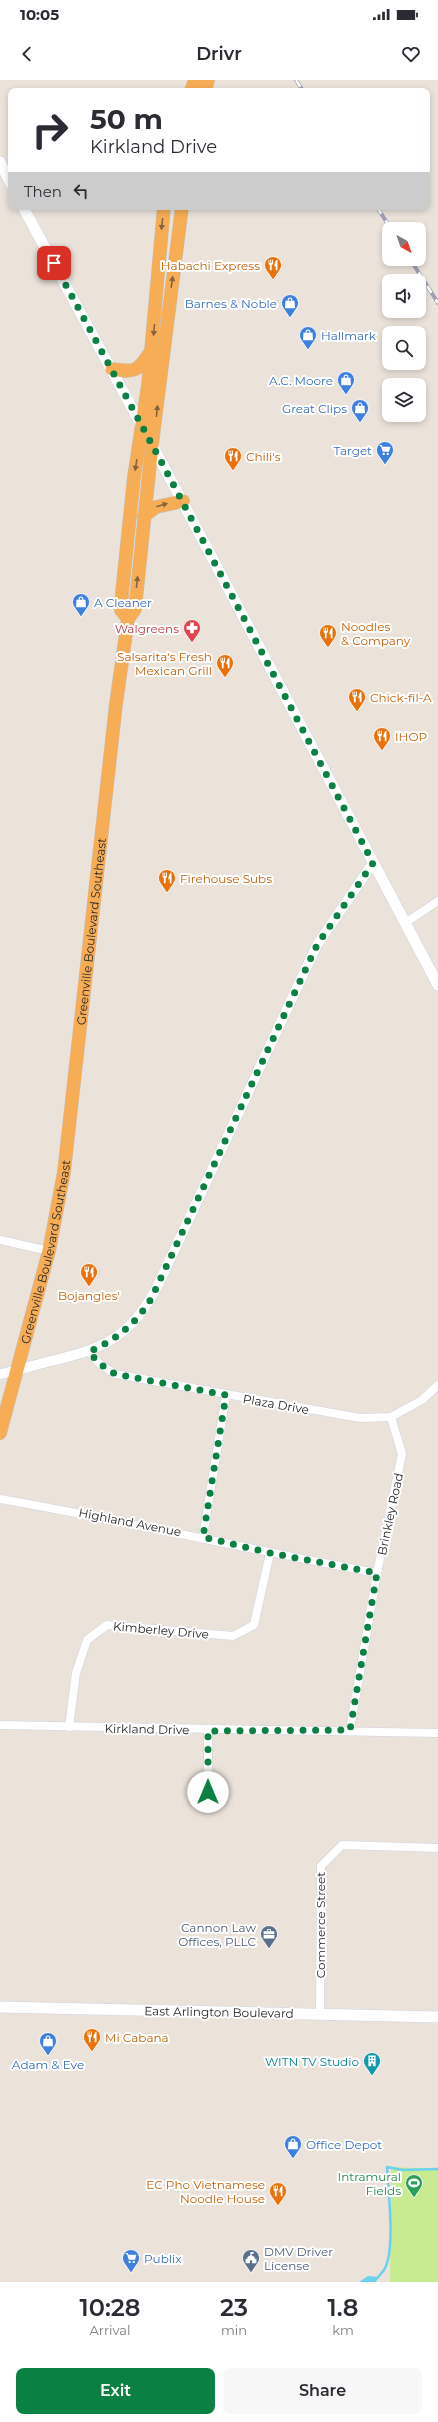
<!DOCTYPE html>
<style>
:root{--surface:#fff;--page:#f7f7f7;--text:#2b2b33;--muted:#7c7c81;--accent:#0b8043}
body{margin:0;font-family:Montserrat,sans-serif;background:var(--page);color:var(--text);height:100vh;display:flex;flex-direction:column;font-size:15px;white-space:nowrap}
*{box-sizing:border-box;margin:0}
p{font-size:13px;color:var(--muted)}
.icon{flex:none;width:22px;height:22px;fill:none;stroke:currentColor;stroke-width:2;stroke-linecap:round;stroke-linejoin:round}
.map{position:relative;height:2202px;overflow:hidden}
.panel{display:flex;flex-direction:column;background:var(--surface);flex:1}
.panel>*{flex:none}
.hud{position:absolute;left:8px;top:8px;width:422px;height:122px;border-radius:8px;box-shadow:0 2px 6px #0003;background:#fff;color:var(--text);overflow:hidden}
.needle{width:26px;rotate:140deg}
.controls{position:absolute;left:382px;top:142px;display:grid;gap:8px}
.controls a{display:grid;place-items:center;width:44px;height:44px;border-radius:8px;background:var(--surface);box-shadow:0 2px 6px #0003;font-size:20px}
.pin{position:absolute;display:grid;place-items:center;width:34px;height:34px;color:#fff;margin:-17px;border-radius:8px;box-shadow:0 2px 6px #0006}
.me{position:absolute;width:44px;margin:-22px;rotate:0deg;stroke-linejoin:round;filter:drop-shadow(0 0 3px #0008)}
.turn{display:flex;align-items:center;gap:14px;height:84px;padding:0 16px;font-size:18px}
.turn .icon{width:52px;height:52px;stroke-width:2.5}
.turn b{display:block;font-size:28px;line-height:34px}
.then{display:flex;align-items:center;height:38px;padding:0 16px;background:#0003;gap:8px;font-size:15px}
.eta{display:flex;justify-content:space-evenly;align-items:center;height:68px;text-align:center}
.eta b{font-size:24px;font-weight:600;line-height:28px}
.cta{display:flex;gap:8px;margin-top:auto;padding:8px 16px}
.cta a{flex:1;height:46px;border-radius:8px;background:var(--accent);color:#fff;font-size:16px;font-weight:600;line-height:46px;text-align:center}
.cta a+a{background:var(--page);color:var(--text)}
.status{display:flex;justify-content:space-between;align-items:center;height:28px;padding:0 20px;background:var(--surface);direction:ltr}
.status svg{height:11px;fill:currentColor}
header{display:flex;justify-content:space-between;align-items:center;height:52px;padding:0 16px;background:var(--surface);font-size:18px;font-weight:600}
.map>svg:first-child{display:block}
.pitch{fill:#c8ea91}
.water{fill:#6cd1ee}
.lines{fill:none;stroke-linecap:round;stroke-linejoin:round}
.stream{stroke:#6cd1ee;stroke-width:2.5}
.minor-casing{stroke:#cfd3e2;stroke-width:9}
.tertiary-casing{stroke:#cfd3e2;stroke-width:11}
.secondary-casing{stroke:#cfd3e2;stroke-width:12}
.trunk-casing{stroke:#c3c3c3;stroke-width:14}
.minor{stroke:#fff;stroke-width:8}
.tertiary{stroke:#fff;stroke-width:10}
.secondary{stroke:#fff;stroke-width:11}
.trunk{stroke:#f7ad56;stroke-width:13}
.rail-casing{stroke:#9da1b3;stroke-width:4}
.rail{stroke:#fff;stroke-width:2.5;stroke-dasharray:8;stroke-linecap:butt}
.oneway{fill:#85643d}
.route{stroke:#0b8043;stroke-width:7;stroke-dasharray:0 12.6}
.labels{text-anchor:middle;dominant-baseline:central;stroke-width:4;stroke-linejoin:round;paint-order:stroke}
.food-label{font-size:12px;fill:#c56008;stroke:#fff;text-anchor:start}
.shop-label{font-size:12px;fill:#366cbe;stroke:#fff;text-anchor:end}
.health-label{font-size:12px;fill:#be3a42;stroke:#fff;text-anchor:end}
.street-label{font-size:12px;fill:#282828;stroke:#fff}
.service-label{font-size:12px;fill:#4e5e75;stroke:#fff;text-anchor:end}
.culture-label{font-size:12px;fill:#0d838f;stroke:#fff;text-anchor:end}
.leisure-label{font-size:12px;fill:#27864d;stroke:#fff;text-anchor:end}
</style>
<div class="status"><b>10:05</b><svg viewBox="0 0 49 12"><path d="M0 12V9h3v3zM5 12V6h3v6zM10 12V3h3v9zM15 12V0h3v12zM26 1h20v11H26zM47 4h2v5h-2z"/></svg></div>
<header><svg class="icon" aria-label="back" viewBox="0 0 24 24"><path d="M15 5l-7 7 7 7"/></svg>Drivr<svg class="icon" aria-label="heart" viewBox="0 0 24 24"><path d="M12 20l-8-8c-3-5 5-10 8-4 3-6 11-1 8 4z"/></svg></header>
<div class="map">
<svg width="438" height="2202" viewBox="0 0 438 2202">
<rect width="100%" height="100%" fill="#ebe3da"/>
<polygon class="pitch" points="391,2087 438,2089 438,2202 390,2202"/>
<polygon class="water" points="368,2196 378,2197 376,2202 359,2202"/>
<g class="lines">
<path class="stream" d="M 374,2202 C 377,2198 381,2194 384,2190 C 396,2171 388,2110 387,2087 L 403,2090 L 438,2089"/>
<defs>
<g id="minor">
<polyline points="405,843 438,821"/>
<polyline points="0,1160 49,1171"/>
<polyline points="89,1272 100,1284 115,1294 360,1338 391,1337 422,1320 438,1305"/>
<path d="M 0,1419 C 126,1441 251,1470 377,1493"/>
<polyline points="203,1457 226,1315"/>
<polyline points="0,1645 438,1653"/>
<polyline points="69,1647 76,1593 87,1560 107,1545 233,1556 254,1545 270,1473"/>
<polyline points="350,1650 377,1493 402,1374 391,1337"/>
<polyline points="208,1712 208,1651"/>
<polyline points="320,1934 321,1786 342,1765 438,1768"/>
</g>
<path id="tertiary" d="M 0,1294 C 17,1291 34,1285 51,1281 C 106,1268 131,1257 158,1205 L 317,865 L 373,783"/>
<g id="secondary">
<polyline points="0,82 11,104"/>
<polyline points="23,127 163,385 438,905"/>
<polyline points="0,1927 438,1937"/>
</g>
<g id="trunk">
<polyline points="191,11 195,0"/>
<polyline points="205,11 208,0"/>
<path d="M 112,289 C 136,293 138,291 151,271"/>
<polyline points="144,436 156,427 183,421"/>
<polyline points="128,539 121,530 122,513 134,397 148,305 164,127"/>
<path id="s1" d="M 0,1353 L 49,1171 L 64,1092 L 116,624 L 128,539 L 135,529 L 152,364 L 182,127"/>
</g>
</defs>
<use href="#minor" class="minor-casing"/>
<use href="#tertiary" class="tertiary-casing"/>
<use href="#secondary" class="secondary-casing"/>
<use href="#trunk" class="trunk-casing"/>
<use href="#minor" class="minor"/>
<use href="#tertiary" class="tertiary"/>
<use href="#secondary" class="secondary"/>
<use href="#trunk" class="trunk"/>
<defs>
<g id="rail">
<polyline points="296,0 303,11"/>
<polyline points="377,127 391,149"/>
<polyline points="410,179 438,223"/>
</g>
</defs>
<use href="#rail" class="rail-casing"/>
<use href="#rail" class="rail"/>
</g>
<defs><path id="oneway-solid" d="M-6-.8H1V-3.2L6.5 0L1 3.2V.8H-6Z"/></defs>
<g class="oneway">
<use href="#oneway-solid" transform="translate(162 144) rotate(96)"/>
<use href="#oneway-solid" transform="translate(172 202) rotate(-82)"/>
<use href="#oneway-solid" transform="translate(154 250) rotate(95)"/>
<use href="#oneway-solid" transform="translate(157 331) rotate(-84)"/>
<use href="#oneway-solid" transform="translate(136 385) rotate(99)"/>
<use href="#oneway-solid" transform="translate(162 425) rotate(-16)"/>
<use href="#oneway-solid" transform="translate(137 502) rotate(-84)"/>
</g>
<g class="lines">
<path class="route" d="M 54,183 L 163,385 L 373,783 L 317,865 L 151,1219 C 135,1245 116,1259 89,1272 L 100,1284 L 115,1294 L 226,1315 L 203,1457 L 270,1473 L 377,1493 L 350,1650 L 208,1651 L 208,1712"/>
</g>
<defs>
<symbol id="restaurant-pin" viewBox="-11 -11 22 30"><path d="M0 17L-7.5 6A9.5 9.5 0 1 1 7.5 6Z" fill="#e8710a" stroke="#fff"/><path d="M-5-6h1v4h1v-4h1v4h1v-4h1v5L-1.5 .5V6h-2V.5L-5-1ZM5-6V6H3V1.5H1.5Q1.5-4 5-6Z" fill="#fff"/></symbol>
<symbol id="shop-pin" viewBox="-11 -11 22 30"><path d="M0 17L-7.5 6A9.5 9.5 0 1 1 7.5 6Z" fill="#3f7fe0" stroke="#fff"/><path d="M-5-2.5h2.3a2.7 3.5 0 0 1 5.4 0H5L5.5 6h-11ZM-1.5-2.5h3a1.5 2.3 0 0 0-3 0Z" fill="#fff"/></symbol>
<symbol id="supermarket-pin" viewBox="-11 -11 22 30"><path d="M0 17L-7.5 6A9.5 9.5 0 1 1 7.5 6Z" fill="#3f7fe0" stroke="#fff"/><path d="M-6-5.5h2.5l.6 2H6L4.5 2H-2.5L-4.4-4H-6ZM-1.5 3.2a1.3 1.3 0 1 0 .1 0ZM3 3.2a1.3 1.3 0 1 0 .1 0Z" fill="#fff"/></symbol>
<symbol id="pharmacy-pin" viewBox="-11 -11 22 30"><path d="M0 17L-7.5 6A9.5 9.5 0 1 1 7.5 6Z" fill="#e0444e" stroke="#fff"/><path d="M-2-6h4v4h4v4h-4v4h-4v-4h-4v-4h4Z" fill="#fff"/></symbol>
<symbol id="office-pin" viewBox="-11 -11 22 30"><path d="M0 17L-7.5 6A9.5 9.5 0 1 1 7.5 6Z" fill="#5c6f8a" stroke="#fff"/><path d="M-6-3h4V-5.5h4V-3h4V5H-6ZM-1-4.5V-3h2v-1.5ZM-6 0V1H6V0Z" fill="#fff"/></symbol>
<symbol id="building-pin" viewBox="-11 -11 22 30"><path d="M0 17L-7.5 6A9.5 9.5 0 1 1 7.5 6Z" fill="#0f9aa8" stroke="#fff"/><path d="M-4-6H4V6H1V3H-1V6H-4ZM-2.5-4.3h1.7v1.8h-1.7ZM.8-4.3h1.7v1.8H.8ZM-2.5-1h1.7V.8h-1.7ZM.8-1h1.7V.8H.8Z" fill="#fff"/></symbol>
<symbol id="stadium-pin" viewBox="-11 -11 22 30"><path d="M0 17L-7.5 6A9.5 9.5 0 1 1 7.5 6Z" fill="#2e9e5b" stroke="#fff"/><path d="M0-5a6.5 5 0 1 0 0 10a6.5 5 0 1 0 0-10ZM-3.5-1.8h7v3.6h-7Z" fill="#fff"/></symbol>
<symbol id="civic-pin" viewBox="-11 -11 22 30"><path d="M0 17L-7.5 6A9.5 9.5 0 1 1 7.5 6Z" fill="#5c6f8a" stroke="#fff"/><path d="M-.6-6.5H3V-4.5H.6V-3L4-1V1h2V6H-6V1h2V-1L-.6-3ZM-1.2 2.5V6h2.4V2.5Z" fill="#fff"/></symbol>
</defs>
<g fill-rule="evenodd">
<use href="#restaurant-pin" x="263" y="175" width="20" height="27"/>
<use href="#shop-pin" x="280" y="213" width="20" height="27"/>
<use href="#shop-pin" x="298" y="245" width="20" height="27"/>
<use href="#shop-pin" x="336" y="290" width="20" height="27"/>
<use href="#shop-pin" x="350" y="318" width="20" height="27"/>
<use href="#supermarket-pin" x="375" y="360" width="20" height="27"/>
<use href="#restaurant-pin" x="223" y="366" width="20" height="27"/>
<use href="#shop-pin" x="71" y="512" width="20" height="27"/>
<use href="#pharmacy-pin" x="182" y="538" width="20" height="27"/>
<use href="#restaurant-pin" x="318" y="543" width="20" height="27"/>
<use href="#restaurant-pin" x="215" y="573" width="20" height="27"/>
<use href="#restaurant-pin" x="347" y="607" width="20" height="27"/>
<use href="#restaurant-pin" x="372" y="646" width="20" height="27"/>
<use href="#restaurant-pin" x="157" y="788" width="20" height="27"/>
<use href="#restaurant-pin" x="79" y="1182" width="20" height="27"/>
<use href="#office-pin" x="259" y="1844" width="20" height="27"/>
<use href="#restaurant-pin" x="82" y="1947" width="20" height="27"/>
<use href="#shop-pin" x="38" y="1951" width="20" height="27"/>
<use href="#building-pin" x="362" y="1971" width="20" height="27"/>
<use href="#shop-pin" x="283" y="2054" width="20" height="27"/>
<use href="#stadium-pin" x="404" y="2093" width="20" height="27"/>
<use href="#restaurant-pin" x="268" y="2101" width="20" height="27"/>
<use href="#supermarket-pin" x="121" y="2168" width="20" height="27"/>
<use href="#civic-pin" x="241" y="2168" width="20" height="27"/>
</g>
<g class="labels">
<g class="food-label">
<text x="260" y="185" text-anchor="end">Habachi Express</text>
<text x="246" y="376">Chili's</text>
<text x="341" y="546">Noodles<tspan x="341" dy="14">&amp; Company</tspan></text>
<text x="212" y="576" text-anchor="end">Salsarita's Fresh<tspan x="212" dy="14">Mexican Grill</tspan></text>
<text x="370" y="617">Chick-fil-A</text>
<text x="395" y="656">IHOP</text>
<text x="180" y="798">Firehouse Subs</text>
<text x="89" y="1215" text-anchor="middle">Bojangles'</text>
<text x="105" y="1957">Mi Cabana</text>
<text x="265" y="2104" text-anchor="end">EC Pho Vietnamese<tspan x="265" dy="14">Noodle House</tspan></text>
</g>
<g class="shop-label">
<text x="277" y="223">Barnes &amp; Noble</text>
<text x="321" y="255" text-anchor="start">Hallmark</text>
<text x="333" y="300">A.C. Moore</text>
<text x="347" y="328">Great Clips</text>
<text x="372" y="370">Target</text>
<text x="94" y="522" text-anchor="start">A Cleaner</text>
<text x="48" y="1984" text-anchor="middle">Adam &amp; Eve</text>
<text x="306" y="2064" text-anchor="start">Office Depot</text>
<text x="144" y="2178" text-anchor="start">Publix</text>
</g>
<g class="health-label">
<text x="179" y="548">Walgreens</text>
</g>
<g class="street-label">
<text stroke="none"><textPath href="#s1" startOffset="511">Greenville Boulevard Southeast</textPath></text>
<text stroke="none"><textPath href="#s1" startOffset="187">Greenville Boulevard Southeast</textPath></text>
<text transform="translate(276 1324) rotate(10)">Plaza Drive</text>
<text transform="translate(390 1434) rotate(-78)">Brinkley Road</text>
<text transform="translate(130 1442) rotate(11)">Highland Avenue</text>
<text transform="translate(161 1550) rotate(5)">Kimberley Drive</text>
<text transform="translate(147 1649) rotate(1)">Kirkland Drive</text>
<text transform="translate(320 1845) rotate(-90)">Commerce Street</text>
<text transform="translate(219 1932) rotate(1)">East Arlington Boulevard</text>
</g>
<g class="service-label">
<text x="256" y="1847">Cannon Law<tspan x="256" dy="14">Offices, PLLC</tspan></text>
<text x="264" y="2171" text-anchor="start">DMV Driver<tspan x="264" dy="14">License</tspan></text>
</g>
<g class="culture-label">
<text x="359" y="1981">WITN TV Studio</text>
</g>
<g class="leisure-label">
<text x="401" y="2096">Intramural<tspan x="401" dy="14">Fields</tspan></text>
</g>
</g>
</svg>
<div class="controls">
<a><svg class="needle" viewBox="-14 -14 28 28"><path d="M0-13l5 13h-10z" fill="#e53935"/><path d="M0 13l5-13h-10z" fill="#7c7c81"/></svg></a>
<a><svg class="icon" aria-label="sound" viewBox="0 0 24 24"><path d="M4 9h4l5-4v14l-5-4H4zM17 9q2 3 0 6"/></svg></a>
<a><svg class="icon" aria-label="search" viewBox="0 0 24 24"><circle cx="10" cy="10" r="6"/><path d="M15 15l6 6"/></svg></a>
<a><svg class="icon" aria-label="layers" viewBox="0 0 24 24"><path d="M12 4l9 5-9 5-9-5zM3 14l9 5 9-5"/></svg></a>
</div>
<div class="pin" style="left:54px;top:183px;background:#d93025"><svg class="icon" aria-label="arrive" viewBox="0 0 24 24"><path d="M6 21V4h12l-3 4 3 4H6"/></svg></div>
<svg class="me" style="left:208px;top:1712px" viewBox="-20 -20 40 40"><circle r="19" fill="#fff"/><path d="M0-13L10 11 0 6-10 11z" fill="#0b8043"/></svg>
<div class="hud">
<div class="turn"><svg class="icon" aria-label="right" viewBox="0 0 24 24"><path d="M7 20v-9h11M14 6l5 5-5 5"/></svg><div><b>50 m</b>Kirkland Drive</div></div>
<div class="then">Then<svg class="icon" aria-label="left" viewBox="0 0 24 24"><path d="M17 20v-9H6M10 6l-5 5 5 5"/></svg></div>
</div>
</div>
<section class="panel">
<div class="eta">
<div><b>10:28</b><p>Arrival</p></div>
<div><b>23</b><p>min</p></div>
<div><b>1.8</b><p>km</p></div>
</div>
<div class="cta"><a>Exit</a><a>Share</a></div>
</section>
